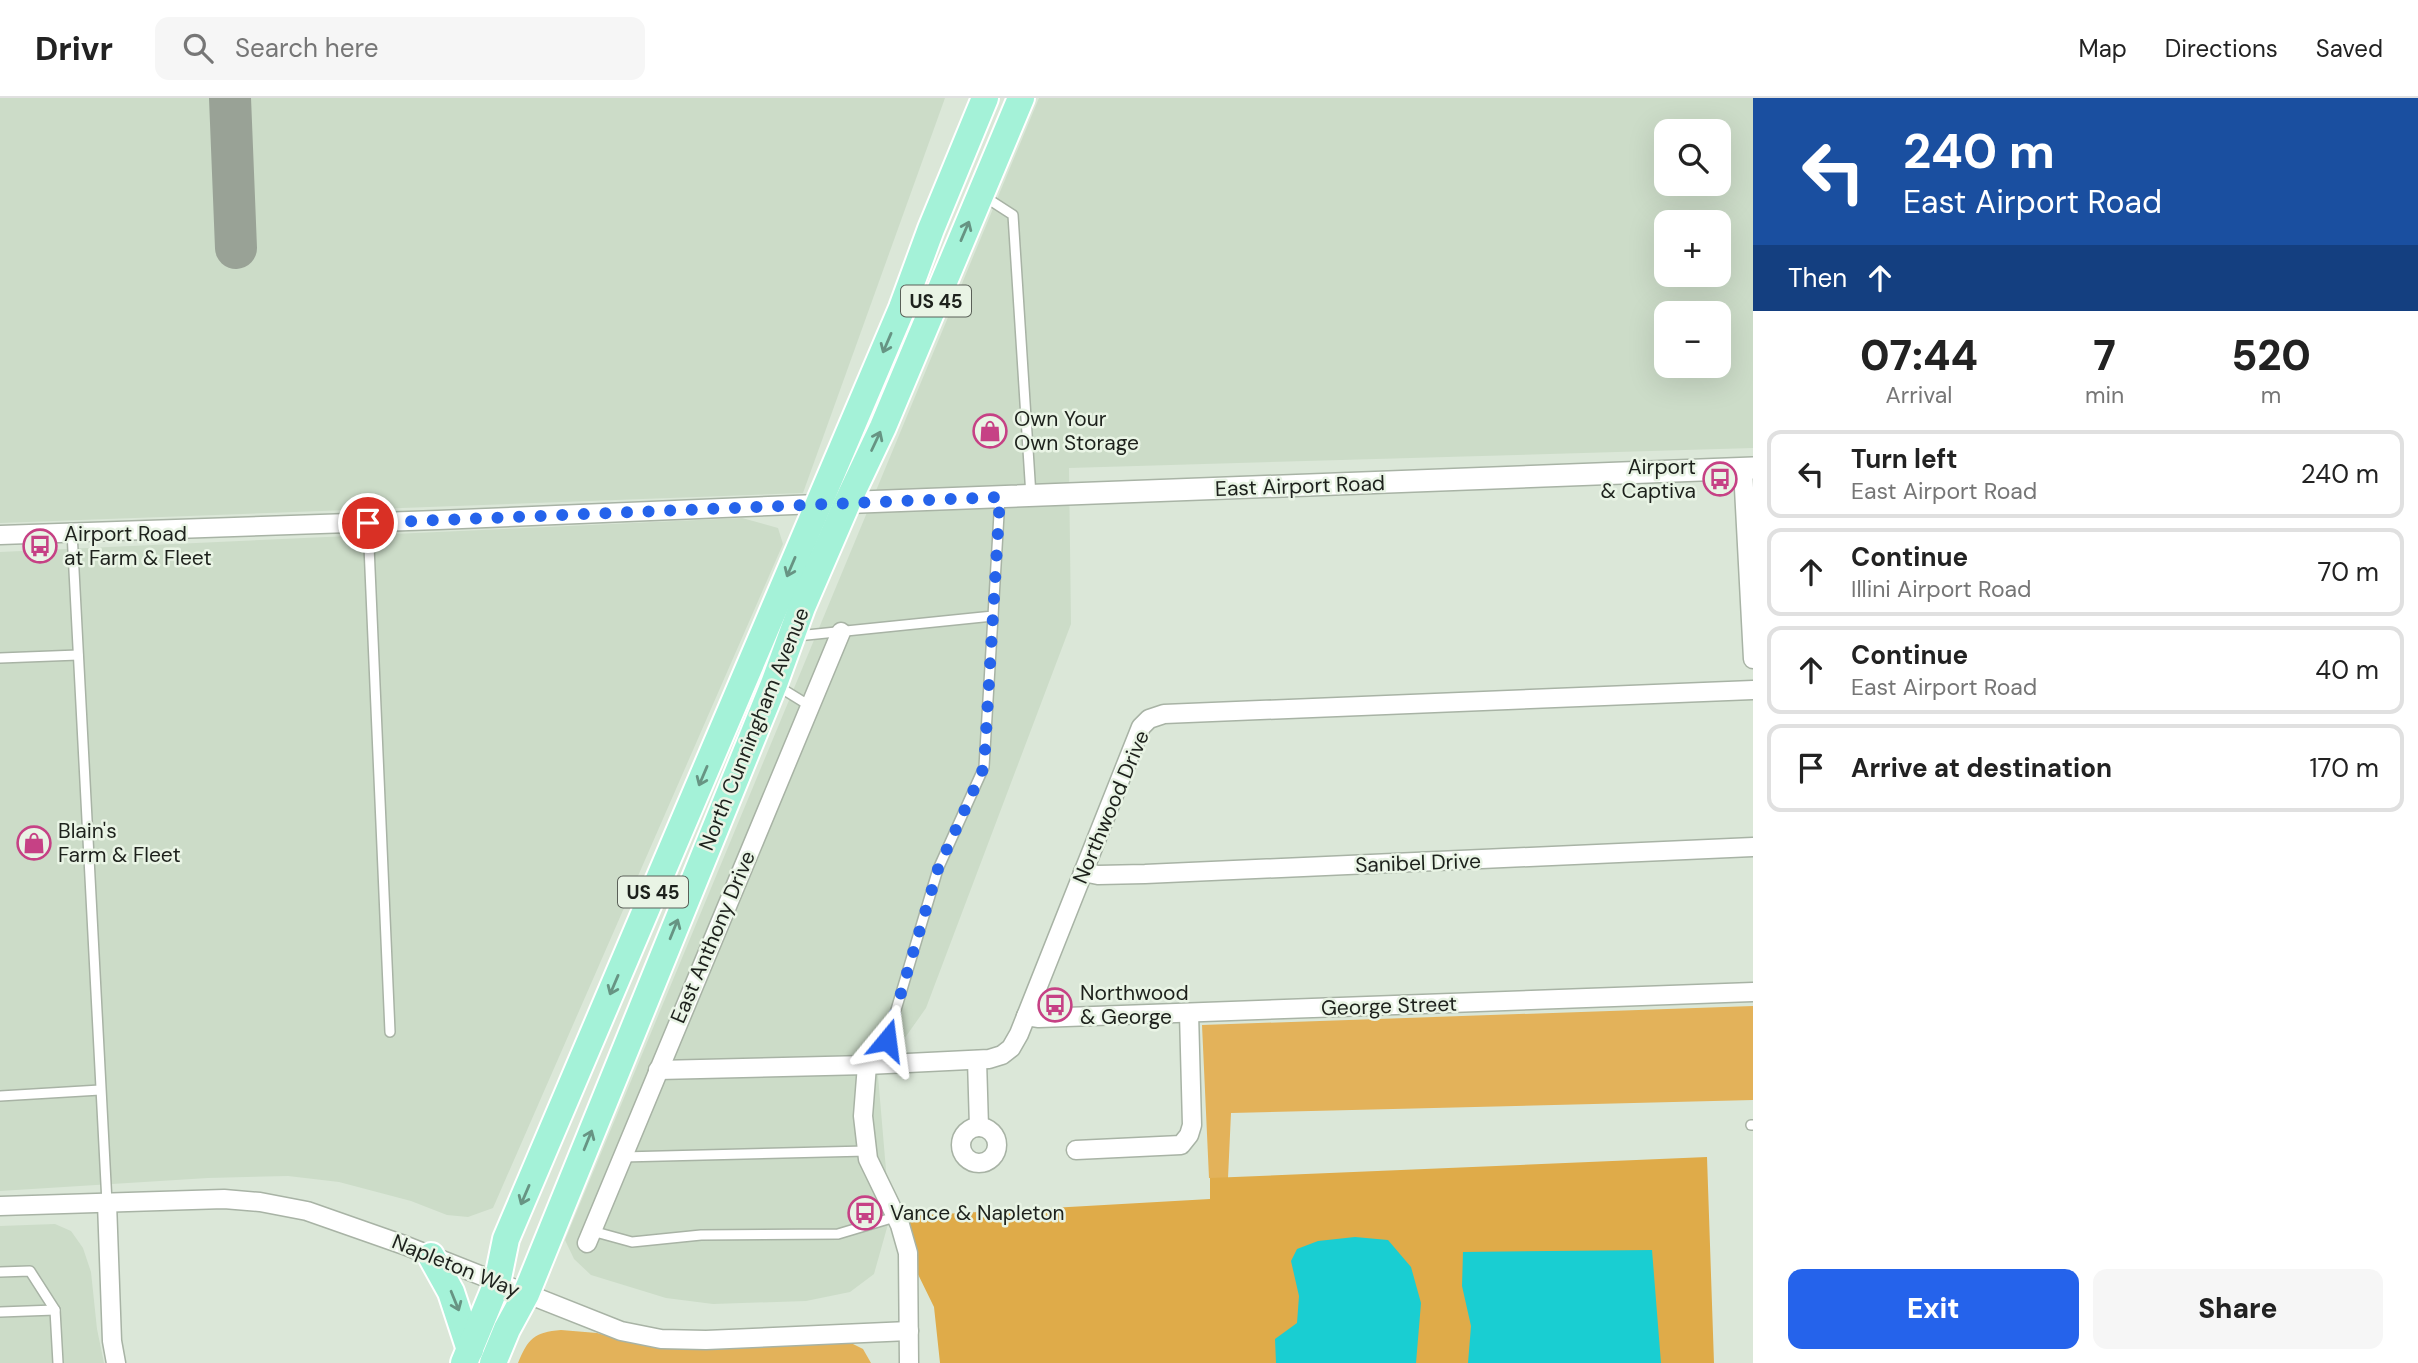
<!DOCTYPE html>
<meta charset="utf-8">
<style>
:root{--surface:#fff;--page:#f6f6f6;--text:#222;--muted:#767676;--line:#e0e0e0;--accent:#2563eb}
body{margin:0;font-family:"DM Sans",sans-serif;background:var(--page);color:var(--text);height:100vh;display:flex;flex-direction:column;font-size:26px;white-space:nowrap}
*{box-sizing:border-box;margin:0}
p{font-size:23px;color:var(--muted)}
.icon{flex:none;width:38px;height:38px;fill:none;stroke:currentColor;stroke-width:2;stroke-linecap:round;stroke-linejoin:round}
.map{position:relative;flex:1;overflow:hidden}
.panel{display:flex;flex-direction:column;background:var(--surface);width:665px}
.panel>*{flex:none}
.guide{background:#1a4fa0;color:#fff;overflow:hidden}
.fabs{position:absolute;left:1654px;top:21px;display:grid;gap:14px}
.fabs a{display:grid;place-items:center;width:77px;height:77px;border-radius:14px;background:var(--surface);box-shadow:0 7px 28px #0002;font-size:35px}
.pin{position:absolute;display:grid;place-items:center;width:60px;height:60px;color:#fff;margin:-30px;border:4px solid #fff;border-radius:50%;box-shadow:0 2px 7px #0007}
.me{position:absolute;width:77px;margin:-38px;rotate:16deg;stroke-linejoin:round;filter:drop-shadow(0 0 5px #0008)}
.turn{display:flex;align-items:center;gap:24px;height:147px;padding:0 35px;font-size:32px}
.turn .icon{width:91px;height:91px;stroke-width:2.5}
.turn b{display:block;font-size:49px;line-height:60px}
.then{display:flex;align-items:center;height:66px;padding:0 35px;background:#0003;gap:14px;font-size:26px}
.eta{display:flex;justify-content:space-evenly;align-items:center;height:119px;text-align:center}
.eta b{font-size:42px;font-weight:800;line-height:49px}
.cta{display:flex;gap:14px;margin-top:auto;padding:14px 35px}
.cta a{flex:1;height:80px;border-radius:14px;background:var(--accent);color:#fff;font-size:28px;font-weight:800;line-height:80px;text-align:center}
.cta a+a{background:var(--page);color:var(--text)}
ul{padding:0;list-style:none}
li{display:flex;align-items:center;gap:21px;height:88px;margin:0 14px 10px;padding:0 21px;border:4px solid var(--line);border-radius:14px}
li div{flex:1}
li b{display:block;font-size:26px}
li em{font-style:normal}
header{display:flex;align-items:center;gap:42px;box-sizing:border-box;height:98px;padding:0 35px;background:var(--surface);border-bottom:2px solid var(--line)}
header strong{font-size:33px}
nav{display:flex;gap:38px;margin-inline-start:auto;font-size:24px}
.search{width:490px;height:63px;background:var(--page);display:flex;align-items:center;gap:18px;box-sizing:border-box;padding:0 24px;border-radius:14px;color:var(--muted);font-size:26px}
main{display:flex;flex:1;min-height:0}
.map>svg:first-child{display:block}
.built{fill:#ccdcc8;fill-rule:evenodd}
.green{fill:#e3b25a}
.forest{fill:#dfab49}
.water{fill:#19ced2}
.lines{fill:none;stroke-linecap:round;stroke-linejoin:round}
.taxiway{stroke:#99a296;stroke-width:42}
.service-casing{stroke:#a8b3a5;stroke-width:12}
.minor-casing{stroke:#a8b3a5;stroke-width:21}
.tertiary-casing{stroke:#a8b3a5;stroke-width:24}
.primary-casing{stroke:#fff;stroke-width:30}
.service{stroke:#fff;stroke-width:9}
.minor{stroke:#fff;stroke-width:18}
.tertiary{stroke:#fff;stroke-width:21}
.primary{stroke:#a4f2d8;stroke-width:26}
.oneway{stroke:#679483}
.route{stroke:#2563eb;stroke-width:12;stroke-dasharray:0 21.6}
.labels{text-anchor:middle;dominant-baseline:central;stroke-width:5;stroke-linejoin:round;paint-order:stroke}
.shield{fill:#e9f4e5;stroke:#5a6058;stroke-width:2}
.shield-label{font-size:19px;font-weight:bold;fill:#1d211c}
.poi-label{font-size:21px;fill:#1d211c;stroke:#e9f4e5;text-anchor:start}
.street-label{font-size:21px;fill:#1d211c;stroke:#e9f4e5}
</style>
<header>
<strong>Drivr</strong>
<div class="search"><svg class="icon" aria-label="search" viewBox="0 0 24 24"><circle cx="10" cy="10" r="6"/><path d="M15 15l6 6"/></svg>Search here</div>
<nav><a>Map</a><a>Directions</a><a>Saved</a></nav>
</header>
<main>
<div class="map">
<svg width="1753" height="1265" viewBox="0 0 1753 1265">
<rect width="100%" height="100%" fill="#dbe7d8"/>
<g class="built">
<polygon points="0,0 945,0 803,395 0,425"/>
<path d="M 1039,0 L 1753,0 L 1753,350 L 1069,370 L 1071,526 L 926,910 L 878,978 L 890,1119 L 874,1176 L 850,1194 L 806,1203 L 713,1206 L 666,1200 L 591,1177 L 574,1161 L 565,1142 ZM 1666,33 L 1718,33 L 1718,86 L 1666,86 ZM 1666,124 L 1718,124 L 1718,177 L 1666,177 ZM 1666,215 L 1718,215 L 1718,268 L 1666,268 Z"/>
<polygon points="742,420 778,430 783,446 493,1110 468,1119 447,1117 411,1103 339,1084 288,1078 208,1080 0,1093 0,454"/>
<polygon points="55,1126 71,1133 83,1150 91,1174 97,1231 104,1265 0,1265 0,1128"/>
</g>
<g class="green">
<polygon points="1753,908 1753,1002 1231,1015 1228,1080 1209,1080 1202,927"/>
<path d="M 561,1232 L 597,1235 L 642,1247 L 686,1251 L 847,1243 L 863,1251 L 871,1265 L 518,1265 C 528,1241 534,1234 561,1232 Z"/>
</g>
<polygon class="forest" points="1707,1059 1714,1265 940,1265 934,1209 890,1119 1210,1101 1210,1080"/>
<g class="water">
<polygon points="1355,1139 1388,1142 1411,1169 1421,1205 1416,1265 1276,1265 1275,1241 1297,1225 1299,1198 1291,1163 1297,1151 1318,1143"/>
<polygon points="1652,1152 1661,1265 1468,1265 1471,1228 1462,1188 1463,1154"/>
</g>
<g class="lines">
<polyline class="taxiway" points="230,0 236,150"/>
<defs>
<g id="service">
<polyline points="982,97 1013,117 1031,398"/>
<polyline points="368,425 390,934"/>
<polyline points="72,434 107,1105"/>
<polyline points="797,538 993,518 1000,399"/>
<polyline points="0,560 78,557"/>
<polyline points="776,587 810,608"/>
<polyline points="868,966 887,942 938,771 984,669 993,518"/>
<polyline points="0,998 100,992"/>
<polyline points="1751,1027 1753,1027"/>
<polyline points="622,1059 867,1053"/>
<polyline points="592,1133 632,1144 701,1137 838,1136 895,1119"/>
<polyline points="0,1174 30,1173 55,1212 58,1265"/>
<polyline points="0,1214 55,1212"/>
</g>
<g id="minor">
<polyline points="1743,371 1753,561"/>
<polyline points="0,437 438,422 818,406"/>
<polyline points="1083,774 1098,777 1145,776 1753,749"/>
<polyline points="1026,918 1039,920 1753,894"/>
<polyline points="977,962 979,1029"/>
<polyline points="867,967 863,1018 868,1061 900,1127 908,1155 909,1265"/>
<polyline points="658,972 867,967 989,961 1002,957 1011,950 1019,936 1141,629 1149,621 1164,616 1753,592"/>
<circle cx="979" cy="1047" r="18"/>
<polyline points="1076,1052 1181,1047 1189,1037 1192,1027 1189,915"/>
<polyline points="107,1105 112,1243 116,1265"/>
<polyline points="0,1108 224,1101 260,1104 307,1113 404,1147 621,1233 661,1241 706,1242 909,1233"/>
<polyline points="587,1145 841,534"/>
</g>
<polyline id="tertiary" points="835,405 1753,370"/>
<g id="primary">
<polyline points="431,1158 451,1194 470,1252"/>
<polyline points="464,1265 497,1185 506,1141 902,210 931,131 985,0"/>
<polyline points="493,1265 507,1231 526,1196 774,586 802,509 847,405 883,329 1021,0"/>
</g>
</defs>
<use href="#service" class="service-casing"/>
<use href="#minor" class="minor-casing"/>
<use href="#tertiary" class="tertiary-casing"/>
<use href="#primary" class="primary-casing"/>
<use href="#service" class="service"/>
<use href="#minor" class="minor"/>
<use href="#tertiary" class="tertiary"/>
<use href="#primary" class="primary"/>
</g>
<defs><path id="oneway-shaft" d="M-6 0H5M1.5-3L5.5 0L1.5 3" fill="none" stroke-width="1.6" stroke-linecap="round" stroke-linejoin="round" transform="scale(1.75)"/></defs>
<g class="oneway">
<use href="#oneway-shaft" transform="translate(965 133) rotate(-67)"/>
<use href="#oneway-shaft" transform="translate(887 245) rotate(113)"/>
<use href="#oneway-shaft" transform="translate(876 343) rotate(-65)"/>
<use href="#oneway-shaft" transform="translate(791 469) rotate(113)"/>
<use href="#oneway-shaft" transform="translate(703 678) rotate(113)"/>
<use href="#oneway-shaft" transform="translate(674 831) rotate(-68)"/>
<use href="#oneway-shaft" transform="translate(614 887) rotate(113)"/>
<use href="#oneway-shaft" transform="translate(588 1042) rotate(-68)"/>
<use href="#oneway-shaft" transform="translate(525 1097) rotate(113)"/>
<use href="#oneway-shaft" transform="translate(455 1203) rotate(68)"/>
</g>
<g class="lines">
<polyline class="route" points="368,425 1000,399 984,669 938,771 887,942"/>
</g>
<defs>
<symbol id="shop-ring" viewBox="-11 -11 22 22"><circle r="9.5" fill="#e9f4e5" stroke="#c64185" stroke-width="1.5"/><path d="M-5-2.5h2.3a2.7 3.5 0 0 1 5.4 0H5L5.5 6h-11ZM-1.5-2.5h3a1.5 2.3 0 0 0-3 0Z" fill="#c64185"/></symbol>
<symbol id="bus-ring" viewBox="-11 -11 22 22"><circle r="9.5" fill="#e9f4e5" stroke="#c64185" stroke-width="1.5"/><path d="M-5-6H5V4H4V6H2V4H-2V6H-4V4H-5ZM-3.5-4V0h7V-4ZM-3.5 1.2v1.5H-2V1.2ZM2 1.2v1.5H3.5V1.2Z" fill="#c64185"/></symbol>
</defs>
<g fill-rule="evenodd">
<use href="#shop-ring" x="971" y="314" width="38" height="38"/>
<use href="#bus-ring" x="1701" y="362" width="38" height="38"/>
<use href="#bus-ring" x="21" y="429" width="38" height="38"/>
<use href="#shop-ring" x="15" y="726" width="38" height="38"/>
<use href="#bus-ring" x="1036" y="888" width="38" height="38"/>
<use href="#bus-ring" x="846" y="1096" width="38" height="38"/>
</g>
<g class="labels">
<g class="shield">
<rect x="901" y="187.5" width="70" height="31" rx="5"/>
<rect x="618" y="778.5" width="70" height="31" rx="5"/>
</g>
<g class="shield-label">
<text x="936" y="203">US 45</text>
<text x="653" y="794">US 45</text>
</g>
<g class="poi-label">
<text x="1014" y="321">Own Your<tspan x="1014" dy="24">Own Storage</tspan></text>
<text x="1696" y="369" text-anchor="end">Airport<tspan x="1696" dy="24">&amp; Captiva</tspan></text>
<text x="64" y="436">Airport Road<tspan x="64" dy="24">at Farm &amp; Fleet</tspan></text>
<text x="58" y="733">Blain's<tspan x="58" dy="24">Farm &amp; Fleet</tspan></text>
<text x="1080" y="895">Northwood<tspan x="1080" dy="24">&amp; George</tspan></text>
<text x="890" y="1115">Vance &amp; Napleton</text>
</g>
<g class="street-label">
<text transform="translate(1300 388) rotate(-2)">East Airport Road</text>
<text transform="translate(754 631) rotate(-68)">North Cunningham Avenue</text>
<text transform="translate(1111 709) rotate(-67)">Northwood Drive</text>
<text transform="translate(1418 765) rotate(-2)">Sanibel Drive</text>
<text transform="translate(713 839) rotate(-67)">East Anthony Drive</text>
<text transform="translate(1389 908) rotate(-2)">George Street</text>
<text transform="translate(456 1168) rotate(22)">Napleton Way</text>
</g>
</g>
</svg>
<div class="fabs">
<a><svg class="icon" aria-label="search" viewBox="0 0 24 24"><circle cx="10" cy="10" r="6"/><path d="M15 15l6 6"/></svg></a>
<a>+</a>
<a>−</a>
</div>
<div class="pin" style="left:368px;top:425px;background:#d93025"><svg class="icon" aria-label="arrive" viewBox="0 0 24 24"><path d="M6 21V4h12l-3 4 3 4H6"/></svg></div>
<svg class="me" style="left:887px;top:942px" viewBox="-20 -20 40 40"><path d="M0-17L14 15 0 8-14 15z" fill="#2563eb" stroke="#fff" stroke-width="4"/></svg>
</div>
<section class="panel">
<div class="guide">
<div class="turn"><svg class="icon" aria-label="left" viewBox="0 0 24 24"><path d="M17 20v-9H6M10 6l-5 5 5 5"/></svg><div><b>240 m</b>East Airport Road</div></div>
<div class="then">Then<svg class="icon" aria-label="ahead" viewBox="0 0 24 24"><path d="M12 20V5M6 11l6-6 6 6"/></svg></div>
</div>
<div class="eta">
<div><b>07:44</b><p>Arrival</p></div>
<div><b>7</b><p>min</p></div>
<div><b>520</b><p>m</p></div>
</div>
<ul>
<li><svg class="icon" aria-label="left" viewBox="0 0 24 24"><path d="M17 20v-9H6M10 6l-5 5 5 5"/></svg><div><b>Turn left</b><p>East Airport Road</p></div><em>240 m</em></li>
<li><svg class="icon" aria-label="ahead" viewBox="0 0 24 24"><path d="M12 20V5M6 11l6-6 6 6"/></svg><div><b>Continue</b><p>Illini Airport Road</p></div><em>70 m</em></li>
<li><svg class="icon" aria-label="ahead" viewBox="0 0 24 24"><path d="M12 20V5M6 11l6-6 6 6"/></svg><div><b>Continue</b><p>East Airport Road</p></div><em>40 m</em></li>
<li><svg class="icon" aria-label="arrive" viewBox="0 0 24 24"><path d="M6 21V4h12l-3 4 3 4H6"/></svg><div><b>Arrive at destination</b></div><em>170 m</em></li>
</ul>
<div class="cta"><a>Exit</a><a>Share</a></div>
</section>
</main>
